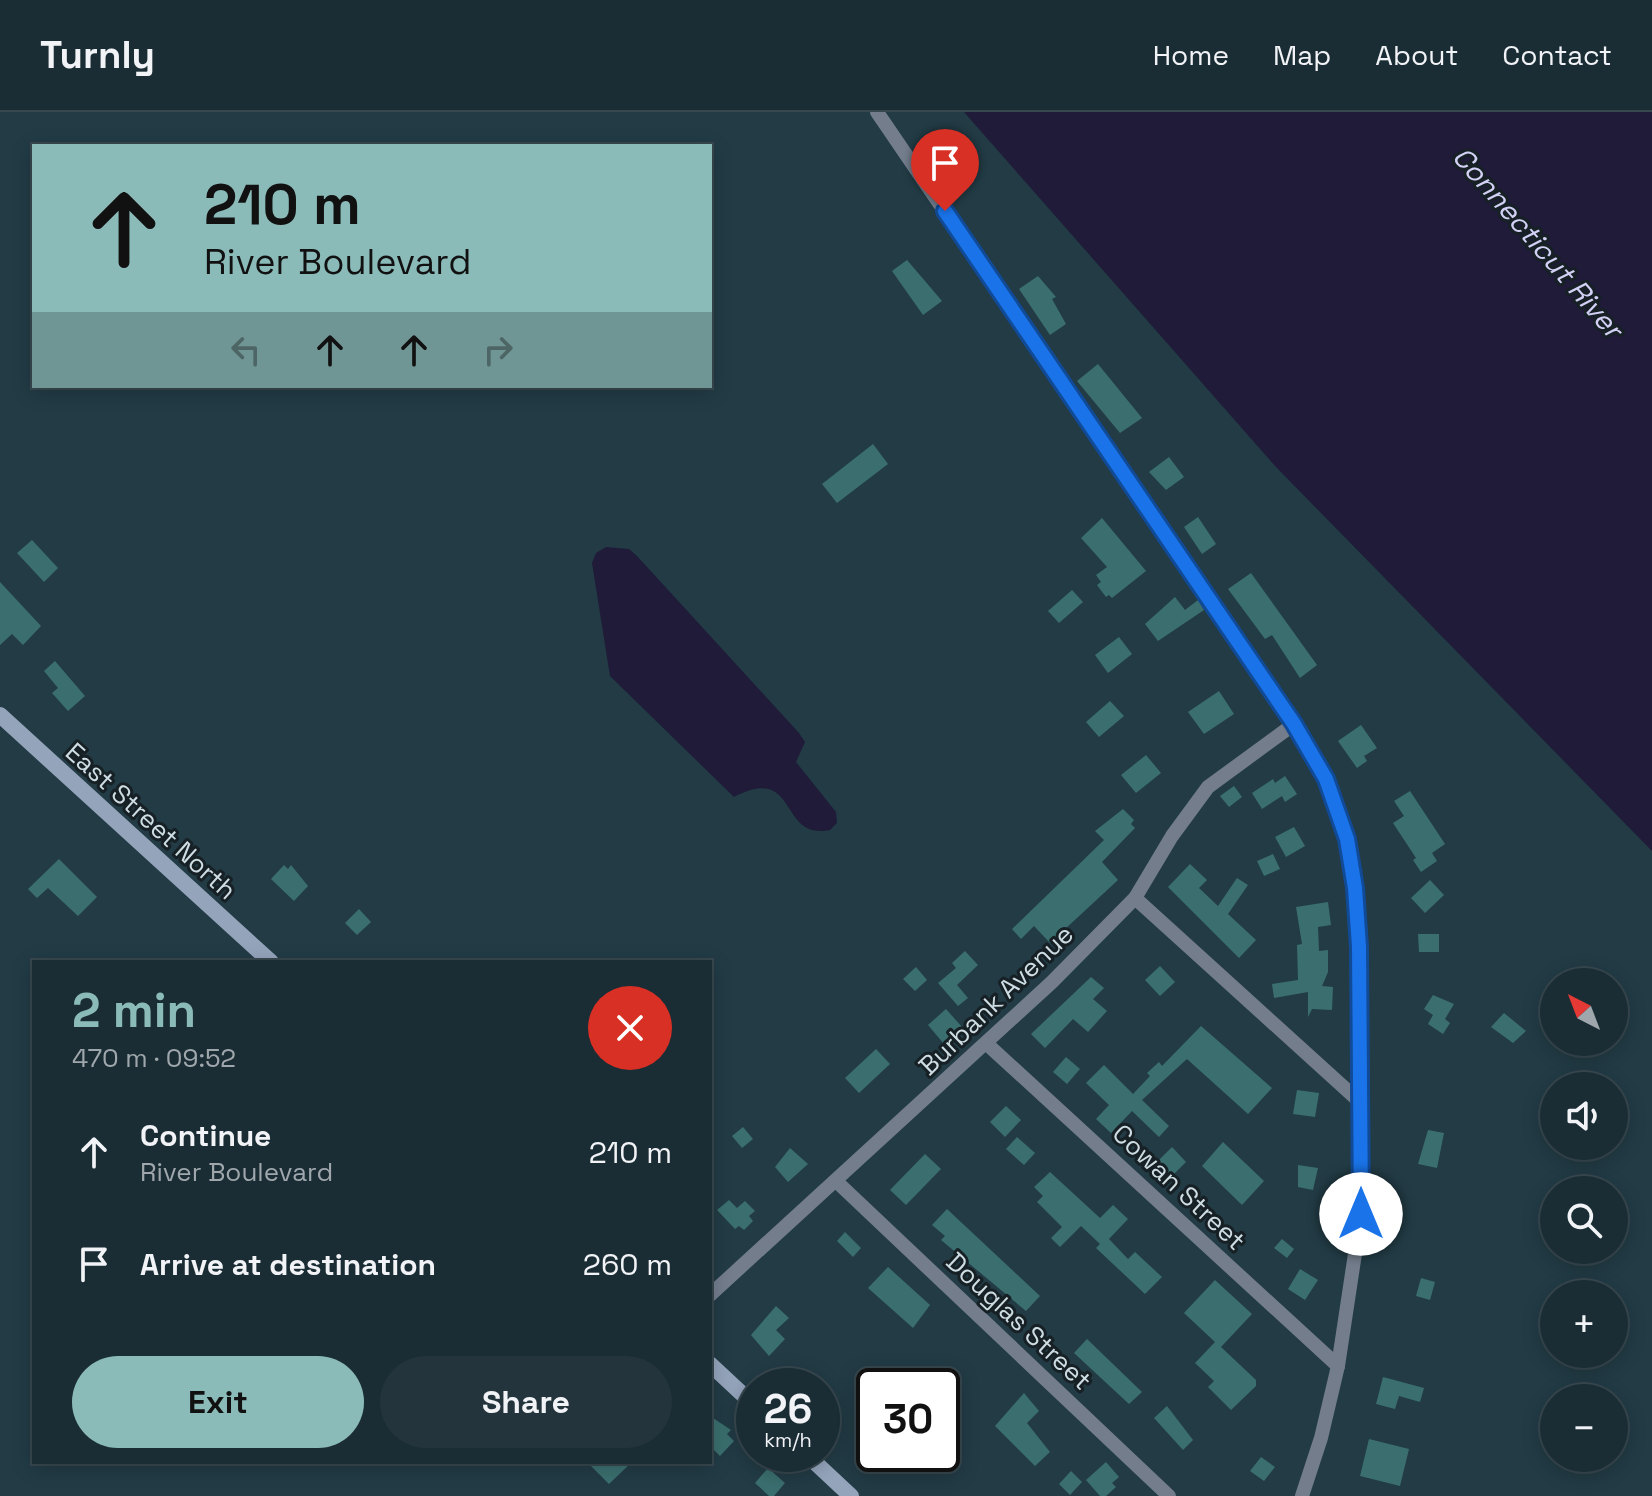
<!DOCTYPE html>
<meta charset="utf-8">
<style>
:root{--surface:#1a2c34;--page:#23343c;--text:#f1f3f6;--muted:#9fa7ac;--line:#38484f;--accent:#8bbbb9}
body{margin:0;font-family:"Space Grotesk",sans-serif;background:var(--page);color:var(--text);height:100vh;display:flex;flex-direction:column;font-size:30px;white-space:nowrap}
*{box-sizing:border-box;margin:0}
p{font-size:26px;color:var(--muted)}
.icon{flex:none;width:44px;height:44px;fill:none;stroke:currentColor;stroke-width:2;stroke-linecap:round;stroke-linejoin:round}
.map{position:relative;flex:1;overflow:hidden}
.side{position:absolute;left:32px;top:848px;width:680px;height:504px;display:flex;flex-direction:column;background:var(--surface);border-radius:0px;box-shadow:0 4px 20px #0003,0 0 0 2px var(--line)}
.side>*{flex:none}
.guide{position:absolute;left:32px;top:32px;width:680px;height:244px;border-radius:0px;box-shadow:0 4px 20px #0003,0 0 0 2px var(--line);background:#8bbbb9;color:#111;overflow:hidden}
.needle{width:52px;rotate:318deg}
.fabs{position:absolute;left:1540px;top:856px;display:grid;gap:16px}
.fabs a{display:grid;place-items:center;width:88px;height:88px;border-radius:50%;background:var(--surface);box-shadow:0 4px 20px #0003,0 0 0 2px var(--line);font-size:40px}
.speed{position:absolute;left:736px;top:1256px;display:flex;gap:16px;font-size:40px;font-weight:700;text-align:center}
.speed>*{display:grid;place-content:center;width:104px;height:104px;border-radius:50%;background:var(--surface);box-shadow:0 4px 20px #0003,0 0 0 2px var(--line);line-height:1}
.speed small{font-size:20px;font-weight:400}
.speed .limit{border:4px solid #111;border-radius:12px;background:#fff;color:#111}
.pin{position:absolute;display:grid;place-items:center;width:68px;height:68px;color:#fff;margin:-82px -34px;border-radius:50% 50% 50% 0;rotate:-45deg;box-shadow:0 0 8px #0007}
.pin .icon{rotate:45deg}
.me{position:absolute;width:88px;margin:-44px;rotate:0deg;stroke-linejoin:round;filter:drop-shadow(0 0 6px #0008)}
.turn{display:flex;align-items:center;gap:28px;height:168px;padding:0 40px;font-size:36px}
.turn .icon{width:104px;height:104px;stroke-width:2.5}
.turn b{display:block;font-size:56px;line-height:68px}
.lanes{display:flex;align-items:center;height:76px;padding:0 40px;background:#0003;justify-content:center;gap:40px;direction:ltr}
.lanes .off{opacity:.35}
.round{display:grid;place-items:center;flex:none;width:84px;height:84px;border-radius:42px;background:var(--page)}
.head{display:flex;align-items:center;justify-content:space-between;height:136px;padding:0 40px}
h1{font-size:48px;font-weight:600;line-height:60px;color:var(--accent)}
.button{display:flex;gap:16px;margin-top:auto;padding:16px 40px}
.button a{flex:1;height:92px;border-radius:48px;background:var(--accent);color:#111;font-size:32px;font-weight:600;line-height:92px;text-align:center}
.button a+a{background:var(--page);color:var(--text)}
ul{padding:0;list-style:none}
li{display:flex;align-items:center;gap:24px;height:112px;padding:0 40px}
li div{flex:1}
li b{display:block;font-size:30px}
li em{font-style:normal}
header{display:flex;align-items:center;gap:48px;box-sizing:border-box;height:112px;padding:0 40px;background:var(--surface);border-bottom:2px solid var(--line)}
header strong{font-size:38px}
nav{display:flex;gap:44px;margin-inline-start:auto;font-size:28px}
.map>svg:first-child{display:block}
.water{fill:#1f1b39}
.building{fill:#3b6f6f}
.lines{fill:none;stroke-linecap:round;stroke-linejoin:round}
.minor{stroke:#737d8c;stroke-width:14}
.secondary{stroke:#94a4bb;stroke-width:16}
.route-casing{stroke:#114b97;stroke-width:20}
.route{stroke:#1a73e8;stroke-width:14}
.labels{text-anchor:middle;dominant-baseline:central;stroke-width:6;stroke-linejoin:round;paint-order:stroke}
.street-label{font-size:26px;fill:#cedde3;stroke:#162025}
.water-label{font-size:28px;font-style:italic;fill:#d3d0f6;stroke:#162025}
</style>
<header>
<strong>Turnly</strong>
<nav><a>Home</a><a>Map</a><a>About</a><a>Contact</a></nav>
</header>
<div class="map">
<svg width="1652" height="1384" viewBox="0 0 1652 1384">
<rect width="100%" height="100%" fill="#223b45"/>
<g class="water">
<polygon points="964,0 1652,0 1652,739 1275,354"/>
<path d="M 606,435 L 629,437 L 637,444 L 799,621 L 805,630 L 796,650 L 836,700 L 837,711 L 830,718 C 777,729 800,651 734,685 L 610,564 L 592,451 L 596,441 Z"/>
</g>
<g class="building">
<polygon points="942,30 961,62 941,76 920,46"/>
<polygon points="907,148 942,189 923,203 892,159"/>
<polygon points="1038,164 1056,185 1052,187 1066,212 1050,223 1019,177"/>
<polygon points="1098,252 1142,306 1120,321 1077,269"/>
<polygon points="873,332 888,352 837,391 822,372"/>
<polygon points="1169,345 1184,365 1166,378 1149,360"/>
<polygon points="1198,405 1216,432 1202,442 1184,415"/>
<polygon points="1102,406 1146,459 1112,486 1109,483 1106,485 1097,473 1101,470 1096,463 1107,455 1081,426"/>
<polygon points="32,428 58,456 44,470 17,441"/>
<polygon points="1251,461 1317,553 1300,566 1272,523 1265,527 1228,477"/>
<polygon points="0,470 41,514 23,533 12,522 0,533"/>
<polygon points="1072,478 1083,490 1059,511 1048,499"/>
<polygon points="1175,485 1185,498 1198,488 1204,498 1158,529 1145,512"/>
<polygon points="1119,525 1132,542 1108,561 1095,543"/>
<polygon points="55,549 85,584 68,599 52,581 58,576 44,559"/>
<polygon points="1219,579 1234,602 1204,622 1188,600"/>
<polygon points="1110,589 1124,604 1099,625 1086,610"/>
<polygon points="1361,613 1377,636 1364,644 1367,649 1357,656 1338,629"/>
<polygon points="1146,643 1161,661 1136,681 1121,663"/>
<polygon points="1285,664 1297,682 1285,690 1282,684 1262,697 1252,681 1273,667 1275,671"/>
<polygon points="1234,674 1242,685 1229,695 1220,684"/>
<polygon points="1410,679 1445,732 1432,741 1437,749 1421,760 1413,748 1416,746 1393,711 1404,704 1394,689"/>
<polygon points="1123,697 1134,708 1131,712 1135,716 1102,750 1118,768 1050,831 1034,814 1021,827 1012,817 1104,728 1095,719"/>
<polygon points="1294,715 1305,734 1286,745 1275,725"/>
<polygon points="1273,742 1280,757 1264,764 1257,749"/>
<polygon points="59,747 97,785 78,804 48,776 37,786 28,777"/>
<polygon points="1190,752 1207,768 1199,776 1218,794 1237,766 1248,773 1228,802 1256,828 1239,846 1168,775"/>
<polygon points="284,753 288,757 291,753 308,774 294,789 271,767"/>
<polygon points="1430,768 1444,783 1425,801 1411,786"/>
<polygon points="1328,790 1331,813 1318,815 1319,839 1328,838 1328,860 1322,874 1333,875 1332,898 1312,897 1308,905 1308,880 1274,886 1272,872 1298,868 1297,833 1302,832 1296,795"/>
<polygon points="359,797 371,810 357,823 345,811"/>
<polygon points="1418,822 1439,822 1439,840 1419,840"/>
<polygon points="965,839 978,853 957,873 968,886 958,894 938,871 956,856 952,851"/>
<polygon points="1160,854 1175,870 1160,884 1145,868"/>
<polygon points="916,855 927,868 915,879 903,867"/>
<polygon points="1091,865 1104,876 1093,887 1107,899 1088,920 1073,907 1045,936 1031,922"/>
<polygon points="1433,883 1454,892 1445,907 1450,911 1443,922 1428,912 1433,903 1424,897"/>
<polygon points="946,897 962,915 944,932 928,913"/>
<polygon points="1504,901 1526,919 1513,931 1491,915"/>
<polygon points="1201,914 1272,976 1248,1002 1187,947 1142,988 1169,1014 1159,1025 1132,999 1111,1021 1096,1007 1109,993 1086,971 1104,953 1133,982 1150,964 1147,961 1159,950 1162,954"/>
<polygon points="876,937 890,952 859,981 845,966"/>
<polygon points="1066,945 1080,957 1067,972 1053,960"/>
<polygon points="1297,978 1319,981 1315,1005 1293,1002"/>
<polygon points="1006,994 1021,1008 1005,1025 990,1010"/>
<polygon points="743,1015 753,1027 742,1036 732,1024"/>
<polygon points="1428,1018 1444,1021 1437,1056 1418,1052"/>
<polygon points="1017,1025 1035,1041 1024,1053 1006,1037"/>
<polygon points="1223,1030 1264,1069 1242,1093 1202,1054"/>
<polygon points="1172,1035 1186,1050 1168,1068 1153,1054"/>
<polygon points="790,1036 808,1052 788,1070 775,1055"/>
<polygon points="925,1042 941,1057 906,1093 890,1078"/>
<polygon points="1298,1053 1318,1056 1313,1078 1298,1075"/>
<polygon points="1050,1060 1100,1106 1113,1093 1128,1107 1109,1127 1128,1147 1135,1140 1162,1165 1145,1182 1096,1136 1100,1132 1081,1114 1060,1135 1051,1126 1062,1115 1037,1090 1043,1084 1034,1075"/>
<polygon points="729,1088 737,1096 745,1089 755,1099 749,1104 753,1109 744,1118 739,1114 735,1117 717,1098"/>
<polygon points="947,1097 1040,1184 1026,1199 941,1128 945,1124 932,1113"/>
<polygon points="845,1120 861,1136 853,1145 837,1129"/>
<polygon points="1282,1127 1294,1137 1287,1146 1274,1136"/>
<polygon points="888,1155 930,1193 913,1216 868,1176"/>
<polygon points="1300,1157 1318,1168 1305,1188 1288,1177"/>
<polygon points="1421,1166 1435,1170 1430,1188 1416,1184"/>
<polygon points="1215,1168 1252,1202 1221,1235 1256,1268 1256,1274 1231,1298 1208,1275 1214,1269 1195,1251 1215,1230 1184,1201"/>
<polygon points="776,1194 789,1206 776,1218 785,1227 769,1244 751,1223"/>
<polygon points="1087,1227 1142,1280 1129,1292 1074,1241"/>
<polygon points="1383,1265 1424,1276 1420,1290 1399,1284 1395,1297 1376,1292"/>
<polygon points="1024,1281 1039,1299 1027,1311 1050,1340 1035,1354 995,1314"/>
<polygon points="1167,1294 1193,1328 1183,1338 1154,1306"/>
<polygon points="710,1304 731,1318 727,1322 734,1329 720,1344 710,1334"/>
<polygon points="1369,1327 1409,1337 1400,1374 1360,1364"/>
<polygon points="877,1342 909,1342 894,1358"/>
<polygon points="1261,1345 1275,1355 1264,1369 1250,1359"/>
<polygon points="587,1350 632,1350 609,1372"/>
<polygon points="1106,1350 1119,1365 1112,1371 1116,1375 1106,1384 1100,1384 1086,1368"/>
<polygon points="768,1356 785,1371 774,1384 769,1384 755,1371"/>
<polygon points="1071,1359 1082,1370 1070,1383 1059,1372"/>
</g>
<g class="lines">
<g class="minor">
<polyline points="877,0 1294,612 1326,667 1347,727 1359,835 1361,1102 1338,1254 1321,1326 1302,1384"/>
<polyline points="1135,786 1360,990"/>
<polyline points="987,932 1338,1254"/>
<polyline points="836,1069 1169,1384"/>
<polyline points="710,1183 1052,870 1135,786 1172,724 1208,675 1294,612"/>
</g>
<g class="secondary">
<polyline points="0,603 271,850"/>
<polyline points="710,1252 754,1293"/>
<polyline points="806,1342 851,1384"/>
</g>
</g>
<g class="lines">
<defs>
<polyline id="route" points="945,99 1294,612 1326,667 1347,727 1355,776 1359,835 1361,1102"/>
</defs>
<use href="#route" class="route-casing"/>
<use href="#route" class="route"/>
</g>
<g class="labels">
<g class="street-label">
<text transform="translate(151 709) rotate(42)">East Street North</text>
<text transform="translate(996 888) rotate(-44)">Burbank Avenue</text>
<text transform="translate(1179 1075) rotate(43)">Cowan Street</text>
<text transform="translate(1019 1209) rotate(43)">Douglas Street</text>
</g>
<g class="water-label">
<text transform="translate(1538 130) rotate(49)">Connecticut River</text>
</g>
</g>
</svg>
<div class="fabs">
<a><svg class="needle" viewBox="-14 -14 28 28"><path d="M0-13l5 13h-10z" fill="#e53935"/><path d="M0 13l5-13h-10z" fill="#9fa7ac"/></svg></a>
<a><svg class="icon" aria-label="sound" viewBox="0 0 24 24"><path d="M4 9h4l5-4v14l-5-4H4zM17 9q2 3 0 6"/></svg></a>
<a><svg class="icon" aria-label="search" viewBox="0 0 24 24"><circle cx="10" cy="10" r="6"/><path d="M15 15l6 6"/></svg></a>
<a>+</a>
<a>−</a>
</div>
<div class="speed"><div>26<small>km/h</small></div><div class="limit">30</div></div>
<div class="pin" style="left:945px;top:99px;background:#d93025"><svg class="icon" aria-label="arrive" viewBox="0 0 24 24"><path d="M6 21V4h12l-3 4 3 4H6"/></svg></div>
<svg class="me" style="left:1361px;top:1102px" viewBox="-20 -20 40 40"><circle r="19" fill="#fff"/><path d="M0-13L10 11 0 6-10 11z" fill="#1a73e8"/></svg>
<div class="guide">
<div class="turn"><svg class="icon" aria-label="ahead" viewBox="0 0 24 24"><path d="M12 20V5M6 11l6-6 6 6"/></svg><div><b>210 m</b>River Boulevard</div></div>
<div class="lanes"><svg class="icon off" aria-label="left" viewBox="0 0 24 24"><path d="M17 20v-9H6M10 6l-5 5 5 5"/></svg><svg class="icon" aria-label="ahead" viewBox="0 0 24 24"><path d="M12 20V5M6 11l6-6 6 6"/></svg><svg class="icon" aria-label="ahead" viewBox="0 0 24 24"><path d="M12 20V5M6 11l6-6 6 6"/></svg><svg class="icon off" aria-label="right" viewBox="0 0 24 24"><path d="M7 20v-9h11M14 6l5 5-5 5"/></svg></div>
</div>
<section class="side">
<div class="head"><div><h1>2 min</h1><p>470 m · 09:52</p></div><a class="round" style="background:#d93025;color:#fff"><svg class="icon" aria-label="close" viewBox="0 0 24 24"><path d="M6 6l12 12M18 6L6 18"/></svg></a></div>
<ul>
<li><svg class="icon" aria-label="ahead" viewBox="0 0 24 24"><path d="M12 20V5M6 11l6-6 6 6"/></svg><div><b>Continue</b><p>River Boulevard</p></div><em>210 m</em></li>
<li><svg class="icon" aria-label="arrive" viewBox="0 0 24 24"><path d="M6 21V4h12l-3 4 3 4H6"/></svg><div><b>Arrive at destination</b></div><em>260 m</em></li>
</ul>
<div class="button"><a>Exit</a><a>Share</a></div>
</section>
</div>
